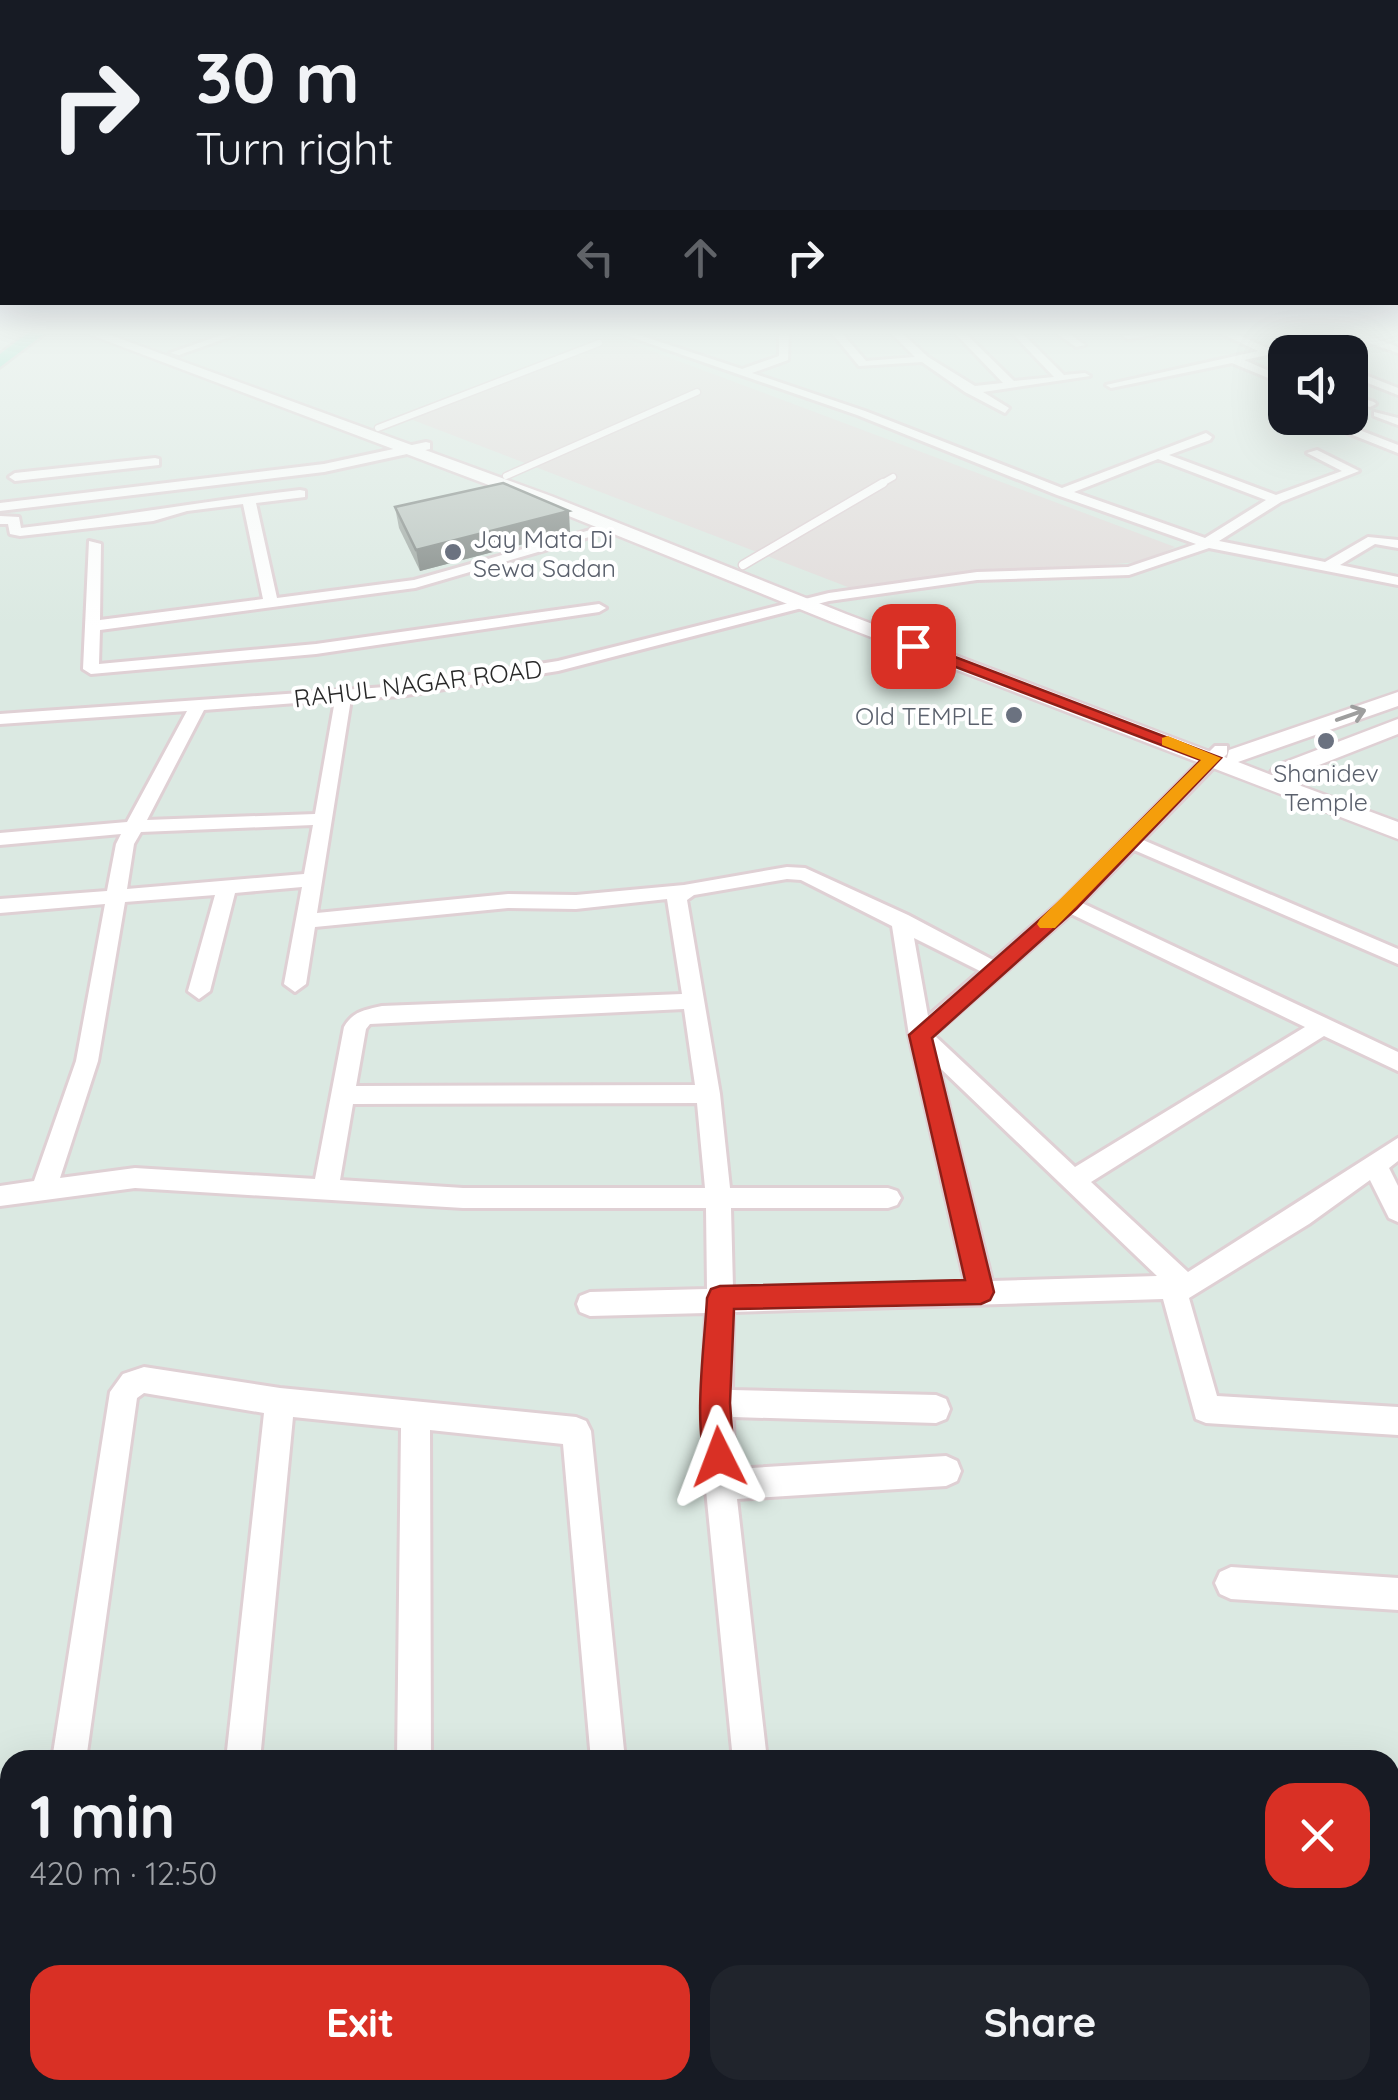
<!DOCTYPE html>
<meta charset="utf-8">
<style>
:root{--surface:#171b24;--page:#20242c;--text:#f1f3f6;--muted:#9ea1a6;--accent:#d93025}
body{margin:0;font-family:Quicksand,sans-serif;background:var(--page);color:var(--text);height:100vh;display:flex;flex-direction:column;font-size:38px;white-space:nowrap}
*{box-sizing:border-box;margin:0}
p{font-size:32px;color:var(--muted)}
.icon{flex:none;width:55px;height:55px;fill:none;stroke:currentColor;stroke-width:2;stroke-linecap:round;stroke-linejoin:round}
.map{position:relative;flex:1;overflow:hidden}
.sheet{position:absolute;left:0px;top:1750px;width:1400px;height:350px;display:flex;flex-direction:column;background:var(--surface);border-radius:30px 30px 0 0;box-shadow:0 10px 40px #0002}
.sheet>*{flex:none}
.banner{position:absolute;left:0px;top:0px;width:1400px;height:305px;box-shadow:0 10px 40px #0002;background:#171b24;color:var(--text);overflow:hidden}
.tools{position:absolute;left:1268px;top:335px;display:grid;gap:20px}
.tools a{display:grid;place-items:center;width:100px;height:100px;border-radius:20px;background:var(--surface);box-shadow:0 10px 40px #0002;font-size:50px}
.pin{position:absolute;display:grid;place-items:center;width:85px;height:85px;color:#fff;margin:-42px;border-radius:20px;box-shadow:0 5px 15px #0006}
.me{position:absolute;width:110px;margin:-55px;rotate:357deg;stroke-linejoin:round;filter:drop-shadow(0 0 8px #0008)}
.turn{display:flex;align-items:center;gap:35px;height:210px;padding:0 30px;font-size:45px}
.turn .icon{width:130px;height:130px;stroke-width:2.5}
.turn b{display:block;font-size:70px;line-height:85px}
.lanes{display:flex;align-items:center;height:95px;padding:0 30px;background:#0003;justify-content:center;gap:50px;direction:ltr}
.lanes .off{opacity:.35}
.round{display:grid;place-items:center;flex:none;width:105px;height:105px;border-radius:30px;background:var(--page)}
.summary{display:flex;align-items:center;justify-content:space-between;height:170px;padding:0 30px}
h1{font-size:60px;font-weight:800;line-height:75px}
.primary-button{display:flex;gap:20px;margin-top:auto;padding:20px 30px}
.primary-button a{flex:1;height:115px;border-radius:30px;background:var(--accent);color:#fff;font-size:40px;font-weight:800;line-height:115px;text-align:center}
.primary-button a+a{background:var(--page);color:var(--text)}
.map>svg:first-child{display:block}
.industrial{fill:#e2dcdb}
.lines{fill:none;stroke-linecap:round;stroke-linejoin:round}
.service-far1-casing{stroke:#dfd0d4;stroke-width:9}
.service-casing{stroke:#dfd0d4;stroke-width:11}
.minor-casing{stroke:#dfd0d4;stroke-width:6}
.secondary-casing{stroke:#dfd0d4;stroke-width:5}
.primary-casing{stroke:#c7c7c7;stroke-width:5}
.service-far1{stroke:#fff;stroke-width:6}
.service{stroke:#fff;stroke-width:8}
.minor{fill:#fff;fill-rule:evenodd}
.secondary{fill:#fff;fill-rule:evenodd}
.primary{fill:#67e2bd;fill-rule:evenodd}
.wall{fill:#a0a9a4}
.shaded-wall{fill:#828986}
.building{fill:#bac4bf;stroke:#828986;stroke-width:2.5}
.oneway{stroke:#9e9e9e}
.route{fill:#d93025;stroke:#8d1f18;stroke-width:2.5}
.slow{fill:#f59e0b}
.worship-dot{fill:#6b7280;stroke:#fff;stroke-width:4}
.labels{text-anchor:middle;dominant-baseline:central;stroke-width:8;stroke-linejoin:round;paint-order:stroke}
.far-worship-label{font-size:25px;fill:#5b616d;stroke:#fff;text-anchor:start}
.far-street-label{font-size:25px;fill:#282828;stroke:#fff}
</style>
<div class="map">
<svg width="1398" height="2100" viewBox="0 0 1398 2100">
<rect width="100%" height="100%" fill="#dbe9e2"/>
<polygon class="industrial" points="609,335 1175,547 1147,561 853,589 400,415"/>
<g class="lines">
<defs>
<g id="service-far1">
<polyline points="378,428 599,343"/>
<polyline points="506,476 697,392"/>
<polyline points="879,485 893,477"/>
</g>
<polyline id="service" points="743,565 883,483"/>
<g id="minor">
<polygon points="230,332 244,332 179,355 170,353"/>
<path d="M 616,332 L 630,332 L 742,369 L 779,356 L 779,332 L 789,332 L 788,360 L 752,373 L 865,411 L 1062,488 L 1206,433 L 1212,437 L 1210,440 L 1169,455 L 1276,495 L 1342,471 L 1307,453 L 1317,450 L 1359,471 L 1281,502 L 1219,541 L 1325,562 L 1368,537 L 1398,540 L 1398,548 L 1375,544 L 1340,565 L 1398,577 L 1398,585 L 1209,548 L 1129,575 L 977,580 L 829,601 L 558,671 L 400,696 L 351,699 L 317,913 L 508,894 L 576,895 L 684,885 L 787,867 L 805,868 L 908,915 L 993,960 L 1062,900 L 1215,746 L 1227,746 L 1227,754 L 1143,840 L 1398,949 L 1398,964 L 1134,850 L 1082,903 L 1398,1052 L 1398,1071 L 1324,1036 L 1091,1182 L 1188,1272 L 1398,1138 L 1398,1161 L 1389,1168 L 1398,1186 L 1398,1222 L 1389,1218 L 1370,1180 L 1309,1224 L 1189,1298 L 1217,1396 L 1398,1407 L 1398,1435 L 1206,1423 L 1196,1419 L 1163,1299 L 733,1312 L 732,1390 L 936,1395 L 946,1399 L 950,1409 L 946,1419 L 936,1423 L 733,1417 L 734,1469 L 946,1456 L 957,1461 L 961,1471 L 957,1481 L 946,1486 L 737,1499 L 767,1760 L 733,1760 L 705,1480 L 702,1403 L 706,1313 L 590,1316 L 580,1312 L 577,1304 L 580,1296 L 590,1292 L 707,1289 L 706,1208 L 463,1208 L 135,1188 L 0,1206 L 0,1186 L 34,1181 L 76,1061 L 105,904 L 0,913 L 0,899 L 107,891 L 116,844 L 121,834 L 0,845 L 0,833 L 127,822 L 187,711 L 0,724 L 0,714 L 400,686 L 558,661 L 829,593 L 977,572 L 1128,567 L 1196,544 L 1057,495 L 857,415 ZM 1158,459 L 1266,500 L 1205,538 L 1074,492 ZM 335,700 L 315,814 L 147,820 L 204,710 ZM 313,825 L 304,874 L 127,889 L 134,844 L 141,832 ZM 787,879 L 801,880 L 892,926 L 909,1035 L 965,1282 L 733,1288 L 731,1208 L 888,1208 L 897,1205 L 901,1198 L 897,1191 L 888,1188 L 730,1188 L 720,1094 L 687,900 L 694,895 ZM 302,887 L 284,984 L 295,992 L 306,984 L 315,927 L 508,908 L 576,909 L 667,899 L 682,994 L 382,1006 C 365,1010 353,1011 344,1027 L 315,1179 L 135,1168 L 60,1178 L 98,1061 L 125,902 L 215,895 L 188,991 L 199,999 L 210,991 L 235,893 ZM 1071,914 L 1305,1027 L 1075,1167 L 934,1035 ZM 914,938 L 980,971 L 928,1016 ZM 684,1009 L 695,1085 L 356,1086 L 366,1029 L 370,1024 ZM 939,1067 L 1157,1276 L 992,1281 ZM 697,1103 L 705,1188 L 463,1188 L 340,1180 L 353,1104 Z"/>
<polygon points="831,332 841,332 866,361 915,357 890,332 901,332 928,357 975,386 1003,383 954,332 964,332 1014,381 1054,377 1011,332 1021,332 1064,375 1085,373 1090,376 983,392 1009,408 1005,413 965,392 922,362 859,366"/>
<polygon points="1055,332 1067,332 1085,345 1076,347"/>
<polygon points="1139,332 1171,332 1128,339 1123,336"/>
<polygon points="1218,332 1231,332 1270,349 1342,332 1358,332 1398,347 1398,353 1352,337 1244,360 1285,378 1285,385 1232,363 1111,388 1106,385 1258,351"/>
<polygon points="1350,369 1398,388 1398,395 1350,376"/>
<polygon points="1350,394 1374,402 1376,404 1370,407 1350,401"/>
<polygon points="1374,412 1398,418 1398,425 1374,416"/>
<polygon points="1349,426 1398,445 1398,453 1345,432 1343,430"/>
<polygon points="426,442 430,443 430,449 324,472 0,511 0,503 324,464"/>
<polygon points="155,458 159,459 159,465 15,481 9,477 15,473"/>
<path d="M 300,490 L 305,491 L 305,497 L 256,503 L 277,598 L 414,580 L 608,525 L 620,528 L 415,588 L 100,630 L 99,664 L 316,644 L 599,604 L 606,608 L 599,612 L 316,654 L 91,674 L 83,669 L 89,541 L 101,544 L 100,620 L 263,599 L 243,504 L 187,511 L 153,521 L 20,536 L 10,534 L 8,524 L 0,524 L 0,516 L 19,517 L 21,528 C 115,517 206,501 300,490 Z"/>
<polygon points="144,1367 280,1388 576,1417 586,1421 591,1431 625,1760 591,1760 563,1444 430,1430 431,1760 397,1760 401,1428 293,1417 260,1760 226,1760 264,1413 144,1393 137,1398 86,1760 52,1760 110,1392 123,1374"/>
<polygon points="1231,1567 1398,1578 1398,1610 1231,1599 1220,1594 1215,1583 1220,1572"/>
<polygon points="1398,1870 1398,1908 1390,1910 1390,1872"/>
<polygon points="10,2071 10,2090 32,2090 30,2100 0,2100 0,2075"/>
<polygon points="461,2090 540,2090 536,2100 457,2100"/>
<polygon points="584,2090 624,2090 625,2100 585,2100"/>
<polygon points="860,2090 900,2090 902,2100 862,2100"/>
<polygon points="1085,2090 1125,2090 1128,2100 1088,2100"/>
<polygon points="1308,2090 1348,2090 1350,2100 1310,2100"/>
</g>
<polygon id="secondary" points="83,332 102,332 551,496 846,614 1227,758 1229,750 1398,692 1398,706 1238,762 1274,776 1271,771 1275,766 1398,719 1398,734 1291,776 1277,777 1398,822 1398,839 832,622 539,504"/>
<polygon id="primary" points="29,332 44,334 0,367 0,354"/>
</defs>
<use href="#service-far1" class="service-far1-casing"/>
<use href="#service" class="service-casing"/>
<use href="#minor" class="minor-casing"/>
<use href="#secondary" class="secondary-casing"/>
<use href="#primary" class="primary-casing"/>
<use href="#service-far1" class="service-far1"/>
<use href="#service" class="service"/>
<use href="#minor" class="minor"/>
<use href="#secondary" class="secondary"/>
<use href="#primary" class="primary"/>
</g>
<polygon class="wall" points="395,507 570,532 420,571 399,528"/>
<polygon class="shaded-wall" points="569,511 570,532 420,571 416,550"/>
<polygon class="building" points="503,483 569,511 416,550 395,507"/>
<defs><path id="oneway-shaft" d="M-6 0H5M1.5-3L5.5 0L1.5 3" fill="none" stroke-width="1.6" stroke-linecap="round" stroke-linejoin="round" transform="scale(2.5)"/></defs>
<use class="oneway" href="#oneway-shaft" transform="translate(1351 715) rotate(-19)"/>
<linearGradient id="sky" x2="0" y2="1"><stop stop-color="#a59cdd"/><stop offset="0.53" stop-color="#eff5f2"/><stop offset="1" stop-color="#eff5f2" stop-opacity="0"/></linearGradient>
<rect width="1398" height="626" fill="url(#sky)"/>
<path class="route" d="M 913,641 L 1221,758 L 1076,909 L 932,1038 L 994,1292 L 990,1300 L 981,1304 L 734,1309 L 730,1403 L 734,1457 L 730,1468 L 719,1472 L 708,1468 C 692,1429 705,1341 707,1298 L 711,1289 L 720,1286 L 965,1280 L 909,1035 L 1062,900 L 1201,760 L 908,649 L 905,646 Z"/>
<polygon class="slow" points="1168,736 1221,758 1055,928 1040,928 1037,924 1040,919 1201,760 1162,745 1162,738"/>
<g class="worship-dot">
<circle cx="453" cy="552" r="10"/>
<circle cx="1014" cy="715" r="10"/>
<circle cx="1326" cy="741" r="10"/>
</g>
<g class="labels">
<g class="far-worship-label">
<text x="473" y="538">Jay Mata Di<tspan x="473" dy="29">Sewa Sadan</tspan></text>
<text x="994" y="715" text-anchor="end">Old TEMPLE</text>
<text x="1326" y="772" text-anchor="middle">Shanidev<tspan x="1326" dy="29">Temple</tspan></text>
</g>
<g class="far-street-label">
<text transform="translate(418 683) rotate(-7)">RAHUL NAGAR ROAD</text>
</g>
</g>
</svg>
<div class="tools">
<a><svg class="icon" aria-label="sound" viewBox="0 0 24 24"><path d="M4 9h4l5-4v14l-5-4H4zM17 9q2 3 0 6"/></svg></a>
</div>
<div class="pin" style="left:913px;top:646px;background:#d93025"><svg class="icon" aria-label="arrive" viewBox="0 0 24 24"><path d="M6 21V4h12l-3 4 3 4H6"/></svg></div>
<svg class="me" style="left:719px;top:1457px" viewBox="-20 -20 40 40"><path d="M0-17L14 15 0 8-14 15z" fill="#d93025" stroke="#fff" stroke-width="4"/></svg>
<div class="banner">
<div class="turn"><svg class="icon" aria-label="right" viewBox="0 0 24 24"><path d="M7 20v-9h11M14 6l5 5-5 5"/></svg><div><b>30 m</b>Turn right</div></div>
<div class="lanes"><svg class="icon off" aria-label="left" viewBox="0 0 24 24"><path d="M17 20v-9H6M10 6l-5 5 5 5"/></svg><svg class="icon off" aria-label="ahead" viewBox="0 0 24 24"><path d="M12 20V5M6 11l6-6 6 6"/></svg><svg class="icon" aria-label="right" viewBox="0 0 24 24"><path d="M7 20v-9h11M14 6l5 5-5 5"/></svg></div>
</div>
<section class="sheet">
<div class="summary"><div><h1>1 min</h1><p>420 m · 12:50</p></div><a class="round" style="background:#d93025;color:#fff"><svg class="icon" aria-label="close" viewBox="0 0 24 24"><path d="M6 6l12 12M18 6L6 18"/></svg></a></div>
<div class="primary-button"><a>Exit</a><a>Share</a></div>
</section>
</div>
